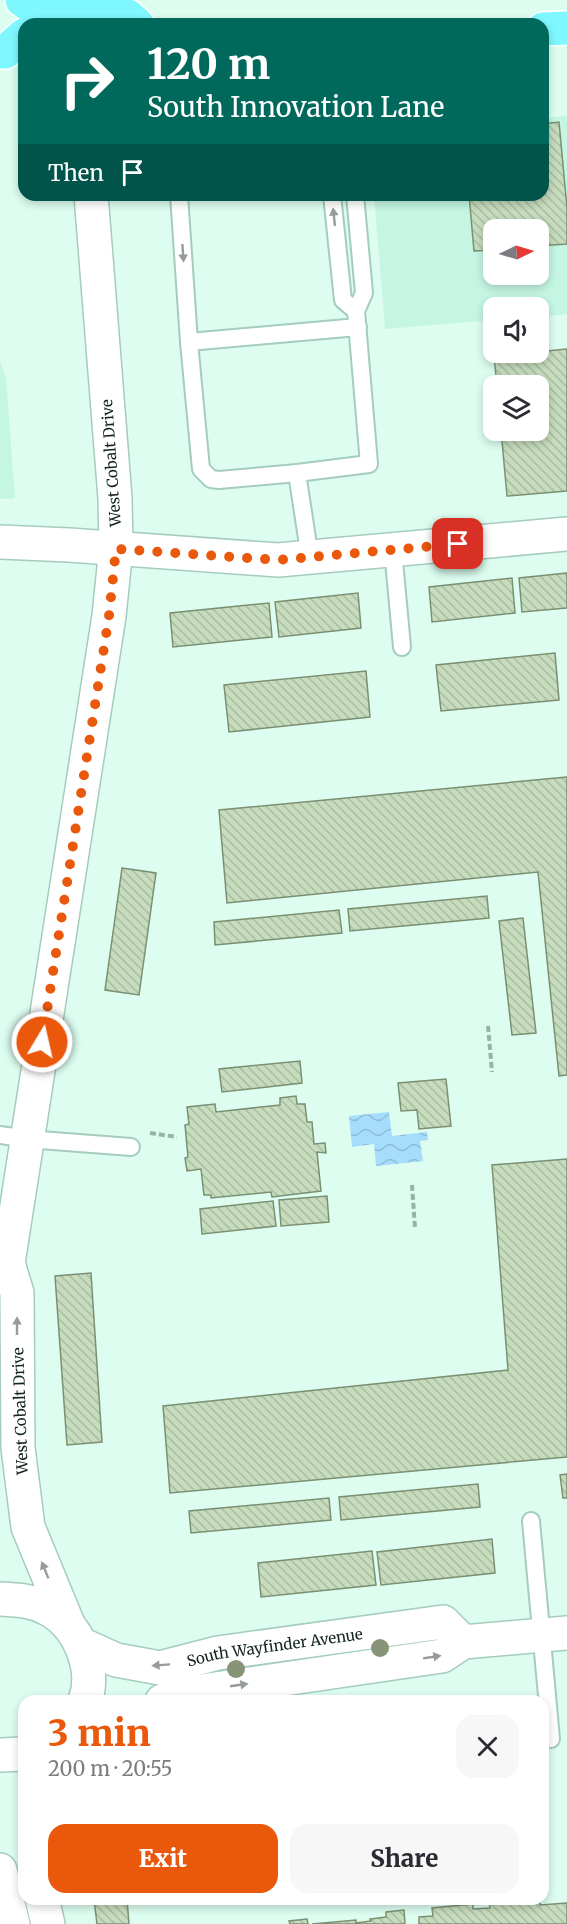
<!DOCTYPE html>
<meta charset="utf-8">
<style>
:root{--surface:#fff;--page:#f7f7f7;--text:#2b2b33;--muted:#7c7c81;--accent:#ea580c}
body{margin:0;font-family:Merriweather,serif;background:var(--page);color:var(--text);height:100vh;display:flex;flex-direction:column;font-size:22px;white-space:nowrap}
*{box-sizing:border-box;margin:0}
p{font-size:20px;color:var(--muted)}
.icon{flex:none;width:33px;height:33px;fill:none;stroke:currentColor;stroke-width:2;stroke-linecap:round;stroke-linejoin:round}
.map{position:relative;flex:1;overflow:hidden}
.sheet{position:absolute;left:18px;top:1695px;width:531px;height:210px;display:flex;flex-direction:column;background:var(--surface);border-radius:18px;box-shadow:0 3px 9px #0003}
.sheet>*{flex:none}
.banner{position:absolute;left:18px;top:18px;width:531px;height:183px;border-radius:18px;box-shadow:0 3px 9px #0003;background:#00695c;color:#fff;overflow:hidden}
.needle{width:39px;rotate:85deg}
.tools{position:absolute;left:483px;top:219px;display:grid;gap:12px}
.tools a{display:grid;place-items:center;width:66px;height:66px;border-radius:12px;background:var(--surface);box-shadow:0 3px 9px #0003;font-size:30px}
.pin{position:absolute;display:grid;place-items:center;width:51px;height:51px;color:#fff;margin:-26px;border-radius:12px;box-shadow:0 3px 9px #0006}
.me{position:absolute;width:66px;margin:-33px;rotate:9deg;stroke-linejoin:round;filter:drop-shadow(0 0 4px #0008)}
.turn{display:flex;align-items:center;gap:21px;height:126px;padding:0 30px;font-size:27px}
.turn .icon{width:78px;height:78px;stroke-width:2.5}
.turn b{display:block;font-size:42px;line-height:51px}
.then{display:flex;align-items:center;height:57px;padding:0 30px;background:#0003;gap:12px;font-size:22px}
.round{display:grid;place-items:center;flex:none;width:63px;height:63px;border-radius:18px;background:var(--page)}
.summary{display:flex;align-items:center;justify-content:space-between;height:102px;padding:0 30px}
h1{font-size:36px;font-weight:800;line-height:45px;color:var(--accent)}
.button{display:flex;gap:12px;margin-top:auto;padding:12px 30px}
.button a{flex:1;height:69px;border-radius:18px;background:var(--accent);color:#fff;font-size:24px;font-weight:800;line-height:69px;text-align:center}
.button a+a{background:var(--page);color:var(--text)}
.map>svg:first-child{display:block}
.built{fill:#c4f6e3;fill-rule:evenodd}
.water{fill:url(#water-waves)}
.building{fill:url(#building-back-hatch);stroke:#7b9073;stroke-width:1.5}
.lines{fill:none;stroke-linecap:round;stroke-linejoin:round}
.lane-casing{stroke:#a4cdbd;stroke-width:20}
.street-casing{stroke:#a4cdbd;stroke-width:36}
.secondary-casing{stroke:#a4cdbd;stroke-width:36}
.primary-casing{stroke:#fff;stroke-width:36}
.path{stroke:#97b2a7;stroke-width:4;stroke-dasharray:6 3;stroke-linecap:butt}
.lane{stroke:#fff;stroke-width:16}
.street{stroke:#fff;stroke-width:33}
.secondary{stroke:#fff;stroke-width:33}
.primary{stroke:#7ff7fe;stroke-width:33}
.tree{fill:#889478}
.oneway{fill:#959c9a}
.route{stroke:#ea580c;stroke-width:10;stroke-dasharray:0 18}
.labels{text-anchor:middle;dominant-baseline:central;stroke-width:5;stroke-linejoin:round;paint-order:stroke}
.street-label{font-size:15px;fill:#14241e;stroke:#fff}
</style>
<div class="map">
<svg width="567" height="1924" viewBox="0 0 567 1924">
<defs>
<pattern id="water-waves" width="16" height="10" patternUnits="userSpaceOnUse" patternTransform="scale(1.5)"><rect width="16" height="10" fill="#a6dcfc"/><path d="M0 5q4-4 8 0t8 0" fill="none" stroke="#8ebdd8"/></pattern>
<pattern id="building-back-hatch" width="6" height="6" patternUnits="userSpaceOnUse" patternTransform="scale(1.5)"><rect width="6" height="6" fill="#c6dcbd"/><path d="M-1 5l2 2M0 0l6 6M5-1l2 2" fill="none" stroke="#a9bda2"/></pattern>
</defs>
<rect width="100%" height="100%" fill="#dcfdf0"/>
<g class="built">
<path d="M 567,116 L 567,314 L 539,317 L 538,308 L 494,308 L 493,320 L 385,329 L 374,195 L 543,195 L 543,118 ZM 494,230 L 538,230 L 538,274 L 494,274 Z"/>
<polygon points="0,362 6,378 15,498 0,499"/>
</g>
<polygon class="water" points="389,1112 392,1136 427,1132 428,1140 420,1141 423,1161 376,1166 374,1144 352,1147 349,1116"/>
<g class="building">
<polygon points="559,122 567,208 567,244 538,246 538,230 494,230 494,250 474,251 469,195 543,195 543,124"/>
<polygon points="567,349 567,491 507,496 501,430 538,430 538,386 497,386 494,356"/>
<polygon points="567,573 567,608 522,612 519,578"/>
<polygon points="512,578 515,613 432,622 429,587"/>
<polygon points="358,593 361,628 279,637 275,602"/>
<polygon points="269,603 272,637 173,647 170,613"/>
<polygon points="555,653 559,700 441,711 436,665"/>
<polygon points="366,671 370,717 229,732 224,685"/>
<polygon points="567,777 567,1075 559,1076 538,872 227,903 219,810"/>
<polygon points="122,868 156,873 139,995 105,990"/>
<polygon points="487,896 489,918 350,931 348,909"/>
<polygon points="339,910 342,933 215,945 214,922"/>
<polygon points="523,918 536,1033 512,1035 499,921"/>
<polygon points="300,1061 302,1083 222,1092 219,1069"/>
<polygon points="446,1079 451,1126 419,1129 417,1110 401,1111 398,1083"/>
<polygon points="296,1096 297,1104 305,1104 307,1122 312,1122 314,1144 325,1143 326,1153 317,1152 321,1191 272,1197 271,1192 211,1198 211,1195 204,1195 201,1169 187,1171 185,1158 188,1157 185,1125 189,1124 187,1107 215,1104 216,1112 280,1105 280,1098"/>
<polygon points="567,1159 567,1457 170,1493 163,1406 508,1370 492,1165"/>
<polygon points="327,1196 329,1222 281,1226 279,1200"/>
<polygon points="273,1201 276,1226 202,1234 200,1209"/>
<polygon points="91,1273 102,1442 67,1445 55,1276"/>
<polygon points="567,1474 567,1498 563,1498 560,1475"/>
<polygon points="478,1484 480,1507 341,1520 339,1497"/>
<polygon points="329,1498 331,1520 191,1533 189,1511"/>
<polygon points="492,1539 495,1573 381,1585 377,1552"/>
<polygon points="372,1551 376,1585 261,1597 258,1563"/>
<polygon points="94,1899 127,1899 129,1924 97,1924"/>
<polygon points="523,1899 540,1899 540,1905 567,1903 567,1924 419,1924 419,1917 433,1916 432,1908 473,1904 473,1909 490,1908 489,1902"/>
<polygon points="404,1910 405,1924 312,1924 356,1920 356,1923 371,1921 370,1919 386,1917 386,1912"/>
<polygon points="307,1919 308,1924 290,1924 289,1921"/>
</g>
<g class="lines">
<defs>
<g id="lane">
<polyline points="179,195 189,342"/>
<polyline points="332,195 343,300 356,311"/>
<polyline points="297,473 219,480 211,479 201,469 189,342 358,327"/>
<polyline points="393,550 402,647"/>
<polyline points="310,558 297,473 369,464 356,311 364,293 355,195"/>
<polyline points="0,1135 27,1139 131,1147"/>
<polyline points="531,1521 551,1739"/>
</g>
<polyline id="street" points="0,542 69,545 278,560 567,534"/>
<g id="secondary">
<path d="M 0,1599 C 17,1600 31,1600 46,1608 C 78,1623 97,1668 85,1701"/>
<polyline points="68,1624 28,1527 18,1448 17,1293 8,1263 109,616 116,548 115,498 91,195"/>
<path id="s1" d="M 81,1644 L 116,1660 L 160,1668 L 218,1653 L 443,1622 L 463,1642"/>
<polyline points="162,1701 181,1694 442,1656 463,1642 567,1633"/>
<polyline points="0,1755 24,1754"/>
<polyline points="0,1870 13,1924"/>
<polyline points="42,1899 48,1924"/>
</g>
<g id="primary">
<polyline points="22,0 45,16 128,16 137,24"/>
<polyline points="543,29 567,28"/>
<polyline points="0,52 5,52 24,35"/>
</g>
</defs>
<use href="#lane" class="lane-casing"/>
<use href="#street" class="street-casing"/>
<use href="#secondary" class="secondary-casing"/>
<use href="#primary" class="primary-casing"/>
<g class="path">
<polyline points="488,1026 492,1072"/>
<polyline points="150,1133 177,1137"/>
<polyline points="412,1185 415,1228"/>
</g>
<use href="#lane" class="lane"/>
<use href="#street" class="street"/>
<use href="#secondary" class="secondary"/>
<use href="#primary" class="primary"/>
</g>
<g class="tree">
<circle cx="380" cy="1648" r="9"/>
<circle cx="236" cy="1669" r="9"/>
</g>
<defs><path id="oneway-solid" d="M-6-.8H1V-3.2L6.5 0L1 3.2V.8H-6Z" transform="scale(1.5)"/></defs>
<g class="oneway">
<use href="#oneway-solid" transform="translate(334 217) rotate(-96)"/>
<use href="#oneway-solid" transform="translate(183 253) rotate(86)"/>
<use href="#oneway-solid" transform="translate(17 1326) rotate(-90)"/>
<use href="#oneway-solid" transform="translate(45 1570) rotate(-112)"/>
<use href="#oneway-solid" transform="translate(432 1657) rotate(-9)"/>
<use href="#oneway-solid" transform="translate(161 1665) rotate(176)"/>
<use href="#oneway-solid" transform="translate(239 1685) rotate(-8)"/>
</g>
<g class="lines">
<polyline class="route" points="42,1042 109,616 116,549 278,560 458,544"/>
</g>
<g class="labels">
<g class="street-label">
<text transform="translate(111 463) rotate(-94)">West Cobalt Drive</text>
<text transform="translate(20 1411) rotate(-92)">West Cobalt Drive</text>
<text stroke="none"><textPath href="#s1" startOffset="200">South Wayfinder Avenue</textPath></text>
</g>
</g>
</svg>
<div class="tools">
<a><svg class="needle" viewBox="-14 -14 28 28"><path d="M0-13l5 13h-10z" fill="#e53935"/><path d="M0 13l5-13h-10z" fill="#7c7c81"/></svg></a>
<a><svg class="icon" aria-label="sound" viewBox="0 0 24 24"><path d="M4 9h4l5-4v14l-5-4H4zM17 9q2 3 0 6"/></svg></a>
<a><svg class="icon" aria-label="layers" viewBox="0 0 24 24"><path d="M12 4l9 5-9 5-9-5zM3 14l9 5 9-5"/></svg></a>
</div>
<div class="pin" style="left:458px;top:544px;background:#d93025"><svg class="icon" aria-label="arrive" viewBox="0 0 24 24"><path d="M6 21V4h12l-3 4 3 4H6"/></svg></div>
<svg class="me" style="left:42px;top:1042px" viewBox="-20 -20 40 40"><circle r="17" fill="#ea580c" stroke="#fff" stroke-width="3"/><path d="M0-11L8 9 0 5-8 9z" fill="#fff"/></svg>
<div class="banner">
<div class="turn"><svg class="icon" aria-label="right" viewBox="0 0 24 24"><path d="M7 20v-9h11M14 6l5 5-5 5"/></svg><div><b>120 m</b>South Innovation Lane</div></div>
<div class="then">Then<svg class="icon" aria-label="arrive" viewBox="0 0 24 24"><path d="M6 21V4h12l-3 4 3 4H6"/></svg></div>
</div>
<section class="sheet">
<div class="summary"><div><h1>3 min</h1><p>200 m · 20:55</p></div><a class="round"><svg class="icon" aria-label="close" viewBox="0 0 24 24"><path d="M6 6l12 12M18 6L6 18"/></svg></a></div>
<div class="button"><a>Exit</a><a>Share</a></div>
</section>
</div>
